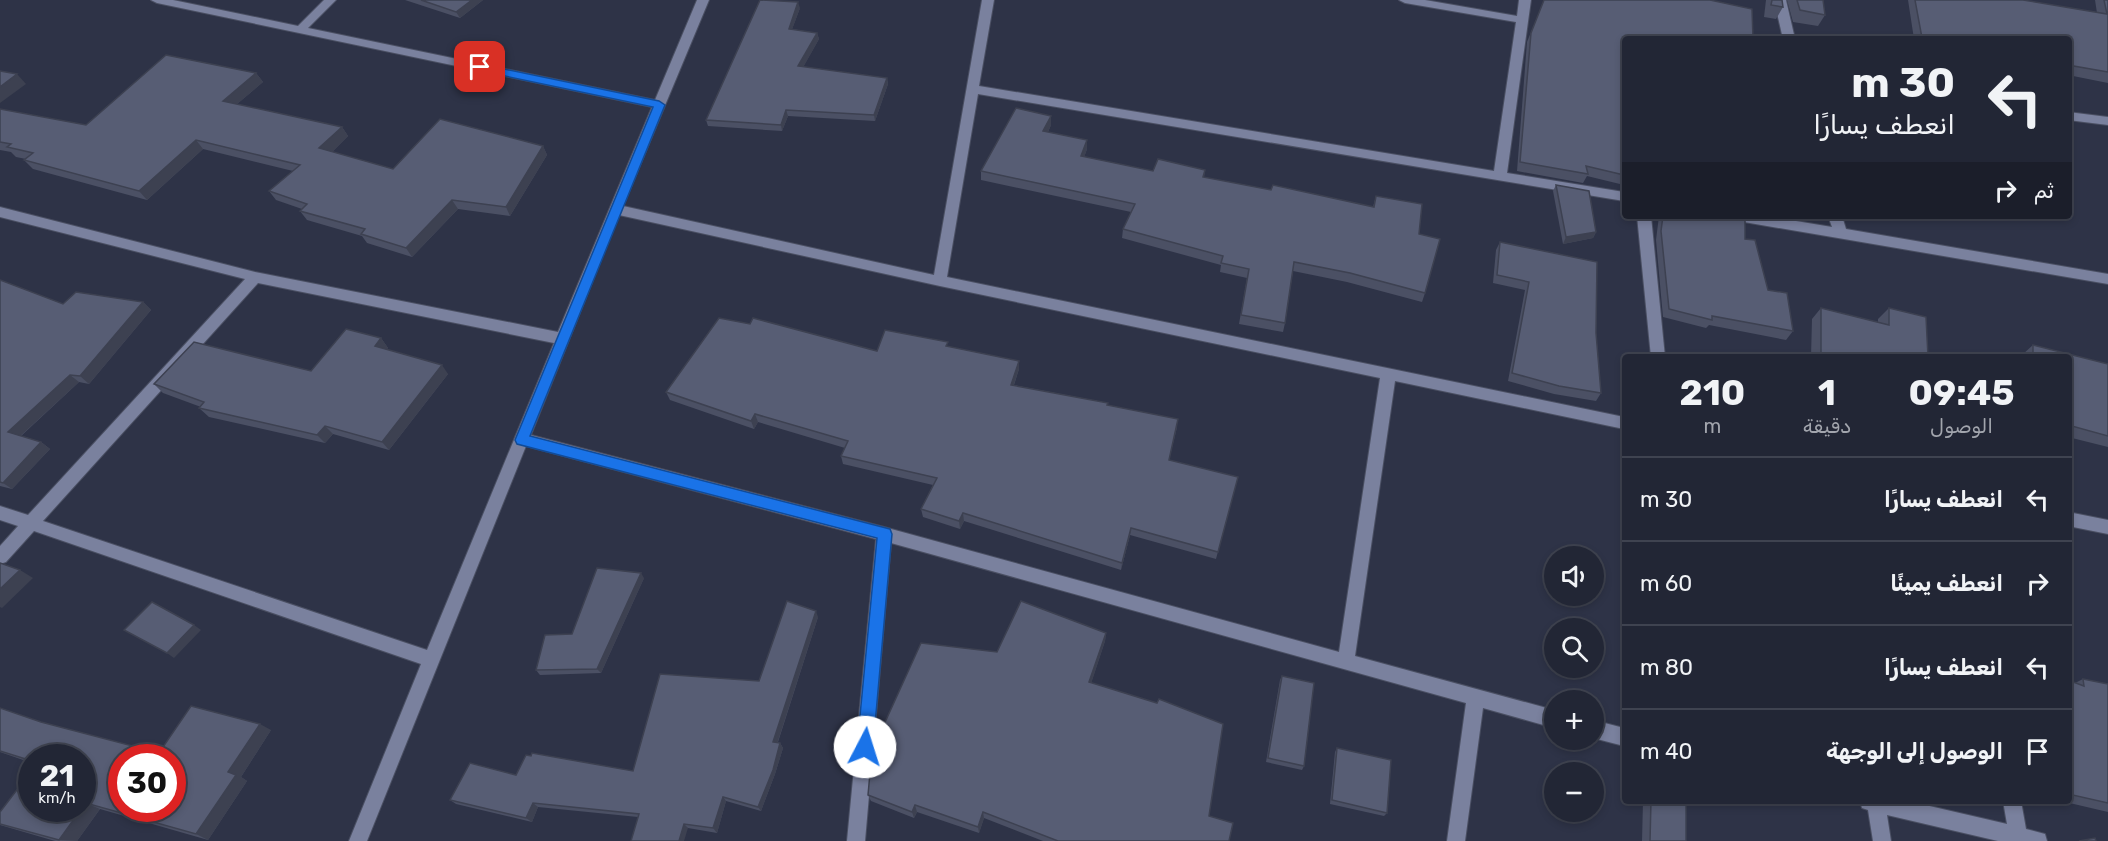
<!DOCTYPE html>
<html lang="ar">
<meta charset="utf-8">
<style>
:root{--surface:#222635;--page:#2e3241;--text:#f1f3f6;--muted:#a2a5ad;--line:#3f4350}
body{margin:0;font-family:Rubik,"Noto Naskh Arabic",sans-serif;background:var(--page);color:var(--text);direction:rtl;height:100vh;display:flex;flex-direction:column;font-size:22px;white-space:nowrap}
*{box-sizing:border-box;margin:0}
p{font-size:20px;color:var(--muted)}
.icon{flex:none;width:33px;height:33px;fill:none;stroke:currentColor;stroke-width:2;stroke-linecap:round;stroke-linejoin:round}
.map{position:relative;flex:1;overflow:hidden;direction:ltr}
.panel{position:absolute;left:1622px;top:354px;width:450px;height:450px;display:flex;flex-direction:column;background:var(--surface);border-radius:6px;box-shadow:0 3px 9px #0003,0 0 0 2px var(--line);direction:rtl}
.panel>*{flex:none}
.banner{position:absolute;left:1622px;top:36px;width:450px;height:183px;border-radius:6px;box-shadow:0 3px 9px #0003,0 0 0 2px var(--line);direction:rtl;background:#222635;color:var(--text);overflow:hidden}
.controls{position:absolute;left:1544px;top:546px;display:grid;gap:12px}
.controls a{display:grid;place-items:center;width:60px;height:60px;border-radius:50%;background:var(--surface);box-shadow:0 3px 9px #0003,0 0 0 2px var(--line);font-size:30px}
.speed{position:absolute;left:18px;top:744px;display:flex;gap:12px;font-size:30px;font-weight:700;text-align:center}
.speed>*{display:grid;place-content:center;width:78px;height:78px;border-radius:50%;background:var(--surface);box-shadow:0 3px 9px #0003,0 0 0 2px var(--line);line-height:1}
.speed small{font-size:15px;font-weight:400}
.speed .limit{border:9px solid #d22;background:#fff;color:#111}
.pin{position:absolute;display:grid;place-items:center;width:51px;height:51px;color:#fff;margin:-26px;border-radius:12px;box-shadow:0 3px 9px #0006}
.me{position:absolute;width:66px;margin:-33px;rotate:5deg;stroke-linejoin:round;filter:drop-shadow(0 0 4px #0008)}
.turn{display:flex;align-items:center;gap:21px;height:126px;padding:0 18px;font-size:27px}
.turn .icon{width:78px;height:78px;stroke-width:2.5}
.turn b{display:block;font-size:42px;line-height:51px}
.then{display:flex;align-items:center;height:57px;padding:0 18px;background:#0003;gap:12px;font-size:22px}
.eta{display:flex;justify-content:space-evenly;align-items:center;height:102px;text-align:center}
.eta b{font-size:36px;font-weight:700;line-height:42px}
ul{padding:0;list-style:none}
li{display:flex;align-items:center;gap:18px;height:84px;padding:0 18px;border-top:2px solid var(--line)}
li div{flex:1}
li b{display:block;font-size:22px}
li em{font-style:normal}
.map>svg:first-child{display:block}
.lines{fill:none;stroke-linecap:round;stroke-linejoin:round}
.minor-casing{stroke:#4a4f62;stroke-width:2}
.minor{fill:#7a819e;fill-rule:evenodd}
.wall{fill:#4b5064}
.shaded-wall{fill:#3d4151}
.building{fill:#575d74;stroke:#3d4151;stroke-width:1.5;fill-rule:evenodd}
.route{fill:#1a73e8;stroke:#114b97;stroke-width:1.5}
</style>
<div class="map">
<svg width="2108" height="841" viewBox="0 0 2108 841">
<rect width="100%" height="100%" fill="#2e3347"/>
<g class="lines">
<defs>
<g id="minor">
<path d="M 151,0 L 173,0 L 298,26 L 324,0 L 336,0 L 308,28 L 655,100 L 697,0 L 709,0 L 623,206 L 934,275 L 982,0 L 994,0 L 979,86 L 1494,171 L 1516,22 L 1405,3 L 1399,0 L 1425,0 L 1517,16 L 1519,0 L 1531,0 L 1507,173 L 1624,192 L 1624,201 L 978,94 L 947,277 L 1624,417 L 1624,429 L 1395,381 L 1355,656 L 1554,710 L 1554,728 L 1483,708 L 1465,841 L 1447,841 L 1466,703 L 891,543 L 865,841 L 847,841 L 876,539 L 526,446 L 367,841 L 349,841 L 421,664 L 34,531 L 6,562 L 0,564 L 0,546 L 18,526 L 0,520 L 0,506 L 28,515 L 245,279 L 0,217 L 0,207 L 255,272 L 558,332 L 652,107 L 157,3 ZM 619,215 L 940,286 L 1380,378 L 1339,652 L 884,527 L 531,435 ZM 258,283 L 554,343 L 427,650 L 43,521 Z"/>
<polygon points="1774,0 1786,0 1795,39 1783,39"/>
<polygon points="2068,112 2108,117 2108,125 2068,120"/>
<polygon points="1637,216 1651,216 1665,357 1651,357"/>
<polygon points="1731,216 1766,216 1832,227 1828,216 1842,216 1846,229 2108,274 2108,284 1738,221"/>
<polygon points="2068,512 2108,520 2108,534 2068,526"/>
<polygon points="1593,720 1624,728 1624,746 1593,738"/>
<polygon points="1860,801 1908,801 2007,824 2003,801 2021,801 2026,829 2045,834 2047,841 1998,841 1887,815 1891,841 1873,841 1868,810 1862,808"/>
</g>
</defs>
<use href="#minor" class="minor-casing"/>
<use href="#minor" class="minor"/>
</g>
<g class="wall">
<polygon points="405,0 483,0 460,18"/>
<polygon points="1544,0 1624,39 1624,185 1587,176 1583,183 1517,171 1527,42"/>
<polygon points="1766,0 1782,0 1783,7 1776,19 1764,17"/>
<polygon points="1787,0 1823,0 1825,15 1818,26 1793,22"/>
<polygon points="1908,0 2023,0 2097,13 2095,0 2108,0 2108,83 2068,75 2068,39 1914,39"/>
<polygon points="800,8 792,29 817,33 819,39 803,67 887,78 888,84 875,121 788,116 782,131 708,126 706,120"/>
<polygon points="256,73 263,82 237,104 342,127 348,136 332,152 393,169 543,146 547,155 510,216 458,209 412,257 367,243 362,236 307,220 300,211 302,209 276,200 269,191 293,171 203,149 147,200 33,169 24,160 26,159 16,157 11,152 0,150 0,109 86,125"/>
<polygon points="1051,116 1051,125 1048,132 1087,149 1084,157 1153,171 1205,170 1204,177 1271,190 1373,207 1376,196 1419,234 1425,293 1422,302 1347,282 1293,271 1285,323 1283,332 1239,324 1247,278 1220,272 1221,265 1122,238 1123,229 1131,212 981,180 981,171"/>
<polygon points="1556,185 1596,232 1593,238 1563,244 1553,191"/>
<polygon points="1659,216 1745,216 1745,239 1768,290 1793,331 1786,340 1709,325 1706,328 1663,317 1656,240"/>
<polygon points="1500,242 1596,333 1601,393 1596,401 1554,394 1508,381 1525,290 1493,283 1496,250"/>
<polygon points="0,280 63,304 143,302 151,310 89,384 79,382 21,436 41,442 50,449 12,489 0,486"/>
<polygon points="1821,308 1878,322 1878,319 1889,308 1928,357 1811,357 1812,319"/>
<polygon points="381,338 388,348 386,350 448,374 389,450 333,434 325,443 209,417 199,408 201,407 163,393 154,384 311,371"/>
<polygon points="2033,345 2108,364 2108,447 2068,437 2068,357 2023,357 2023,354"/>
<polygon points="948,347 1019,369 1014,385 1108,403 1108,406 1177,427 1169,460 1238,477 1216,559 1130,535 1121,570 964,521 960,529 923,517 921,509 933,485 843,464 841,456 845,448 758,422 754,429 670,400 666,392 877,351"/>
<polygon points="644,578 601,673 540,675 536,670 572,634"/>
<polygon points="818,617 778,742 780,743 783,748 775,774 761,811 726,801 717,833 688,828 638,817 538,807 532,822 456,804 450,800 516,775 633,771 759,681"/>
<polygon points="1106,633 1105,641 1091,683 1209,816 1229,841 1043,841 984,818 979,833 917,812 914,818 871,801 868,795 881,731 997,652"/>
<polygon points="1282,676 1304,766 1302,770 1266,762 1280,680"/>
<polygon points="2083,679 2108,684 2108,812 2061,801 2068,801 2068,680 2075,683"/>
<polygon points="0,708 41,722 159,753 271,730 241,777 247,781 208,840 100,809 77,841 55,841 0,825 0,812 82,808 32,758 32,763 0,752"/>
<polygon points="1337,748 1387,813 1384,816 1330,804 1335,752"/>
<polygon points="1643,801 1686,801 1686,841 1642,841"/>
</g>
<g class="shaded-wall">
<polygon points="472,0 483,0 460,18 456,12"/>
<polygon points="798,2 800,8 790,35 789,29"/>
<polygon points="817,33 819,39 800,73 798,66"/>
<polygon points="256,73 263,82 230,110 223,101"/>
<polygon points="17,74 26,84 0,103 0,87"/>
<polygon points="887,78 888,84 875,121 874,115"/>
<polygon points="786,110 788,116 782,131 781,125"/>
<polygon points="1051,116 1051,125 1044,141 1043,131"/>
<polygon points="342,127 348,136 326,158 319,148"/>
<polygon points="196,140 203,149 147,200 139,191"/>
<polygon points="1087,140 1087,149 1081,166 1081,156"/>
<polygon points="543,146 547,155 510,216 506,207"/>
<polygon points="452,200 458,209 412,257 406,248"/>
<polygon points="1596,232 1593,238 1563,244 1566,237"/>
<polygon points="143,302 151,310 89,384 80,376"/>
<polygon points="381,338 388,348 382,355 375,346"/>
<polygon points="1019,361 1019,369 1011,393 1011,385"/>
<polygon points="442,365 448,374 389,450 382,442"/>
<polygon points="70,375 79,382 17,439 8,432"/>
<polygon points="755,414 758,422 754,429 751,421"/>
<polygon points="325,426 333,434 325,443 317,435"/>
<polygon points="41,442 50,449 12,489 3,483"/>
<polygon points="963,513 964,521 960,529 959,521"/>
<polygon points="1131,528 1130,535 1121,570 1122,563"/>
<polygon points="20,570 33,578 2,608 0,607 0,589"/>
<polygon points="641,573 644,578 601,673 597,669"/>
<polygon points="816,611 818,617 776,747 773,742"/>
<polygon points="194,625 201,630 174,658 167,653"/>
<polygon points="1106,633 1105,641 1089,690 1089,682"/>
<polygon points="260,724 271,730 241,777 247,781 208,840 196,834 228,772"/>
<polygon points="780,743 783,748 775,774 761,811 758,807"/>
<polygon points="723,797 726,801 717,833 713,828"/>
<polygon points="86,803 100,809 77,841 59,840"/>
<polygon points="533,803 538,807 532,822 526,818"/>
<polygon points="915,805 917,812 914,818 912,812"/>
<polygon points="983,812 984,818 979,833 978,827"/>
<polygon points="684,824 688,828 684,841 679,841"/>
</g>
<g class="building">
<polygon points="421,0 472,0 456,12"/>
<polygon points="760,0 798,2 789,29 817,33 798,66 887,78 874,115 786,110 781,125 706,120"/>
<polygon points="1544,0 1710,0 1752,9 1753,39 1624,39 1624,175 1586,166 1588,174 1520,162 1531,33"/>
<polygon points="1772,0 1782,0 1783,7 1771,5"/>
<polygon points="1797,0 1823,0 1825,15 1800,10"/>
<polygon points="1915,0 2023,0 2107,14 2104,0 2108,0 2108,72 2068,65 2068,39 1929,39 1922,38"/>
<polygon points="166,55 256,73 223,101 342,127 319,148 393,169 440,119 543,146 506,207 452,200 406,248 361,234 365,229 300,211 307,204 269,191 300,165 196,140 139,191 24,160 33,153 7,147 11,144 0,142 0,109 86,125"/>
<polygon points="0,71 17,74 0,87"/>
<polygon points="1016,108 1051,116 1043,131 1087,140 1081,156 1153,171 1158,159 1205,170 1203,177 1271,190 1273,185 1374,207 1376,196 1422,204 1419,234 1440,239 1425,293 1350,273 1294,262 1285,323 1241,315 1249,269 1221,263 1223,256 1123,229 1135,204 981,171"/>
<polygon points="1556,185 1589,191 1596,232 1566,237"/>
<polygon points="1663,216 1745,216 1745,239 1755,240 1768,290 1787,293 1793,331 1712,316 1712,320 1669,309 1661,231"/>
<polygon points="1500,242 1597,262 1596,333 1601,393 1559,386 1512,373 1529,282 1497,275"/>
<polygon points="0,280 63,304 76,292 143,302 80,376 70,375 8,432 41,442 3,483 0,482"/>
<polygon points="1821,308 1889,325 1889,308 1926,317 1928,357 1821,357"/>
<polygon points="719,318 750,324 753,318 877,351 885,330 948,342 946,346 1019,361 1011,385 1108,403 1107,405 1178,419 1169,460 1238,477 1218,552 1131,528 1122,563 963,513 959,521 921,509 937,478 841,456 848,441 755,414 751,421 666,392"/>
<polygon points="346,329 381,338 375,346 442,365 382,442 325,426 317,435 199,408 204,402 154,384 194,342 311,371"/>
<polygon points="2033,345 2108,364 2108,436 2068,425 2068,357 2033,357"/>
<polygon points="0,563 20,570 0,589"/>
<polygon points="597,568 641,573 597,669 536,670 545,635 572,634"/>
<polygon points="787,601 816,611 773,742 780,743 773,770 758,807 723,797 713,828 684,824 679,841 631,841 639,814 533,803 526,818 450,800 470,763 516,775 526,755 531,756 532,753 633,771 660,674 759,681"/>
<polygon points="1021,601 1106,633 1089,682 1157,703 1159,699 1223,724 1209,816 1233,823 1229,841 1058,841 983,812 978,827 915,805 912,812 868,795 874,729 881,731 921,643 997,652"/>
<polygon points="152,602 194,625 167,653 124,630"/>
<polygon points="1282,676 1314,683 1304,766 1268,758"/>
<polygon points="2083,679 2108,684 2108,803 2068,794 2068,680 2084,686"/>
<path d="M 191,706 L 260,724 L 228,772 L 236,775 L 196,834 L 86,803 L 82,807 L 82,758 L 32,758 L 32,761 L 0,751 L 0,708 L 41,722 L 159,753 ZM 122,758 L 172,758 L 172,808 L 122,808 Z"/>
<polygon points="1337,748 1391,760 1387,813 1332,800"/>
<polygon points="32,770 32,808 82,808 59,840 0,824 0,812"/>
<polygon points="1651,801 1686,801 1686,841 1650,841"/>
<polygon points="2095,838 2096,841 2079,841"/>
</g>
<polygon class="route" points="480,64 659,101 665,105 530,436 890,529 892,534 873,747 871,752 865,755 859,752 857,747 877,538 517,444 515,440 653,107 476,70 474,67"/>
</svg>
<div class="controls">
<a><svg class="icon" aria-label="sound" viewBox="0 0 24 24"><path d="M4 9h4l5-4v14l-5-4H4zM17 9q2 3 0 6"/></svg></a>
<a><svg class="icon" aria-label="search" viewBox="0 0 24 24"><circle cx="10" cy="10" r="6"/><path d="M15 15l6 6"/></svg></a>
<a>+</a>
<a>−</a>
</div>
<div class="speed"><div>21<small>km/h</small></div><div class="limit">30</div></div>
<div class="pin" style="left:480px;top:67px;background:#d93025"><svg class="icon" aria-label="arrive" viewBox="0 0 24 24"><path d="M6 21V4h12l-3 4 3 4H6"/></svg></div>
<svg class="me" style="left:865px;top:747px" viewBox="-20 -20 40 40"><circle r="19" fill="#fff"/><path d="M0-13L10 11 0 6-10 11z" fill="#1a73e8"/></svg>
<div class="banner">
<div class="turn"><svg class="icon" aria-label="left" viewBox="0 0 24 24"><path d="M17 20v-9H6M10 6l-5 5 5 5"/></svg><div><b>30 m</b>انعطف يسارًا</div></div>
<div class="then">ثم<svg class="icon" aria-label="right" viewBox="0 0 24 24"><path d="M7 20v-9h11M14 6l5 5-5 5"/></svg></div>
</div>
<section class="panel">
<div class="eta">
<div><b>09:45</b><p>الوصول</p></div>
<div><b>1</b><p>دقيقة</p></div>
<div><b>210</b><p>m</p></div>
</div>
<ul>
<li><svg class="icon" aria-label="left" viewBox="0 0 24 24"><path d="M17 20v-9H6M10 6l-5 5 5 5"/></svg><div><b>انعطف يسارًا</b></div><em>30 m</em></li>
<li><svg class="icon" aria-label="right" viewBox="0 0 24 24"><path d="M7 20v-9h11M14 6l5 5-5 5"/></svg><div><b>انعطف يمينًا</b></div><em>60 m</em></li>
<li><svg class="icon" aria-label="left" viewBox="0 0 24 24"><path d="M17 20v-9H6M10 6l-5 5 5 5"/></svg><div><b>انعطف يسارًا</b></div><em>80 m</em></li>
<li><svg class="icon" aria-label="arrive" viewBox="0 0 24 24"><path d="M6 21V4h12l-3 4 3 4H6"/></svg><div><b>الوصول إلى الوجهة</b></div><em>40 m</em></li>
</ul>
</section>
</div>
